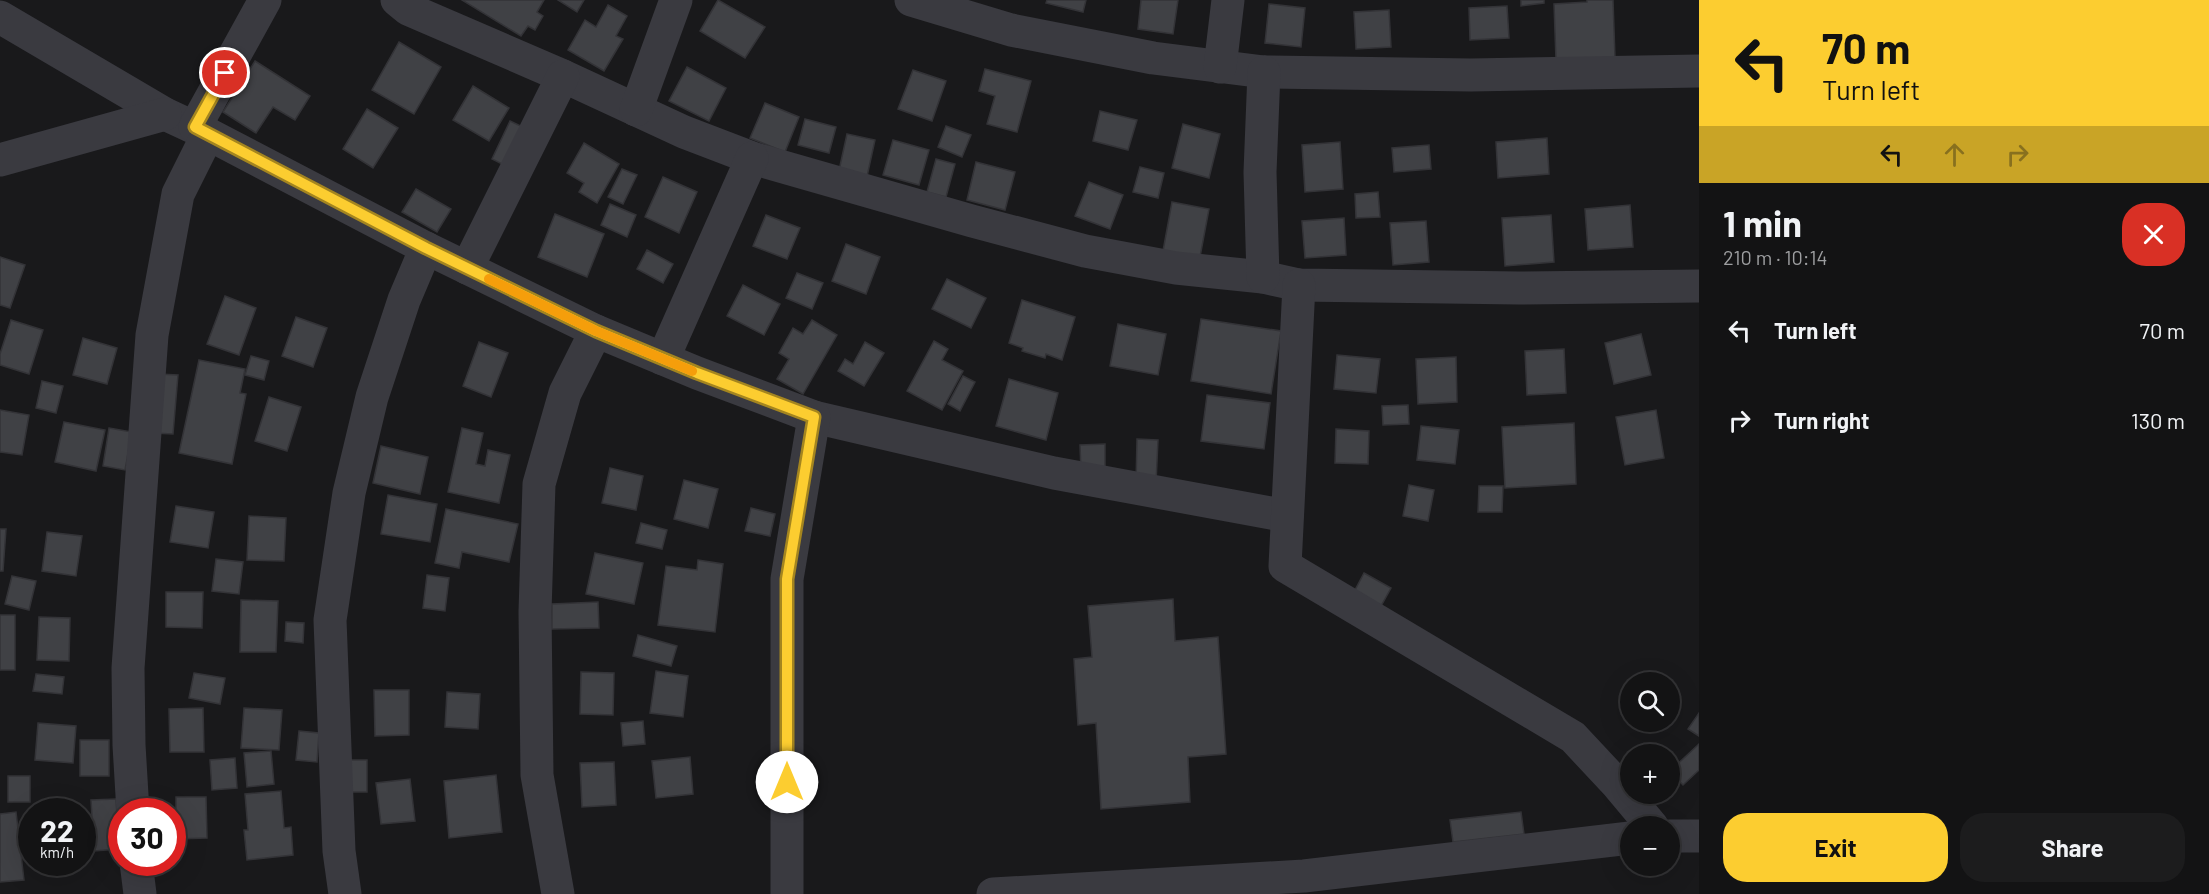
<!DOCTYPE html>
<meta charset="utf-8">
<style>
:root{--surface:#131314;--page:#1c1c1d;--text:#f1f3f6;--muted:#9d9ea0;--line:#323234;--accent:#fccd30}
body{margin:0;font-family:Barlow,sans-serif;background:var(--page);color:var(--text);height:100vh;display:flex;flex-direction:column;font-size:22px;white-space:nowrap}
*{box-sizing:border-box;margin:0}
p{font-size:20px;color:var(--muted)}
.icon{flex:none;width:33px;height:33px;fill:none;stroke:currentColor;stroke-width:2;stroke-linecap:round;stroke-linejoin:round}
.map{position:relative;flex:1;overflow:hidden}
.side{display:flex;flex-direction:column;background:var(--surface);width:510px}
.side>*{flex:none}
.guide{background:#fccd30;color:#111;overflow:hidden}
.tools{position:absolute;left:1620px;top:672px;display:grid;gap:12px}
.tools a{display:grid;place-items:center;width:60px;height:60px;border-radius:50%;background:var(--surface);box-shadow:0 6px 24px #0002,0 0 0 2px var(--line);font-size:30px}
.speed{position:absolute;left:18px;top:798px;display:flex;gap:12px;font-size:30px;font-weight:700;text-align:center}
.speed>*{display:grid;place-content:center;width:78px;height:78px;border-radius:50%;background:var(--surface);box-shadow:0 6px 24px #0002,0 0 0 2px var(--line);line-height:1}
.speed small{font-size:15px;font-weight:400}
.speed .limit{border:9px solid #d22;background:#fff;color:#111}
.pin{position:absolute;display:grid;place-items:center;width:51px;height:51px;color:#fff;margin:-26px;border:3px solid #fff;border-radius:50%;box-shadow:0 2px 6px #0007}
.me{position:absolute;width:66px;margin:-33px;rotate:0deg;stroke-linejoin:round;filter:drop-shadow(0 0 4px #0008)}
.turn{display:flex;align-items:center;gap:21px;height:126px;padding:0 24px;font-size:27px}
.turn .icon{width:78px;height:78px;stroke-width:2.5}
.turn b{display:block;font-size:42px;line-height:51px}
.lanes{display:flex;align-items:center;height:57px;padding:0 24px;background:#0003;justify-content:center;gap:30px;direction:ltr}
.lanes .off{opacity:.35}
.round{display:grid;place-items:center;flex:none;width:63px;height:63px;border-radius:24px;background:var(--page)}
.headline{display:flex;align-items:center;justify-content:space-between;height:102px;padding:0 24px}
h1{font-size:36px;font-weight:700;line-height:45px}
.action{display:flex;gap:12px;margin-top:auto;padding:12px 24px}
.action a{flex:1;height:69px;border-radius:24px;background:var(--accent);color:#111;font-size:24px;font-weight:700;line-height:69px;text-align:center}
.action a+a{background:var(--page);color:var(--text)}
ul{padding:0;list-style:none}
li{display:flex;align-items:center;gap:18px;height:90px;padding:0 24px}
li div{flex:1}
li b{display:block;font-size:22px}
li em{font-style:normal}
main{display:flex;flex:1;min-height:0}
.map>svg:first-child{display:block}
.building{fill:#404145;stroke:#333337;stroke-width:1.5}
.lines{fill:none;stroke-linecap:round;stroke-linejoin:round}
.street{stroke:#3a3a40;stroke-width:33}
.route-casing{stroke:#a4851f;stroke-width:15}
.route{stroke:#fccd30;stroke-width:10}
.slow{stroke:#f59e0b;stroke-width:10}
</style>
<main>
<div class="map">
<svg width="1699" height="894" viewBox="0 0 1699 894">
<rect width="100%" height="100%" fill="#19191b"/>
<g class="building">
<polygon points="462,0 544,0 537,12 543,16 535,30 528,26 521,36"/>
<polygon points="558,0 584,0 577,12"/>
<polygon points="718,0 765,27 745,58 700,31"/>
<polygon points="1047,0 1086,0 1083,12 1046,3"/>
<polygon points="1141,0 1178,0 1173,34 1138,29"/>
<polygon points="1521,0 1544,0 1544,3 1521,6"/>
<polygon points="1587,0 1613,0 1615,58 1556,61 1554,4 1587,2"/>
<polygon points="1269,4 1305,8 1301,47 1265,43"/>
<polygon points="608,5 627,16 616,36 623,39 604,71 568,50 585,20 596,27"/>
<polygon points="1507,6 1509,38 1470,40 1469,8"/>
<polygon points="1389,10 1391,47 1356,49 1354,12"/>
<polygon points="399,42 441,67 414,114 372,90"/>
<polygon points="255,61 310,96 295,120 273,107 256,133 223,112"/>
<polygon points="687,67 726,88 709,121 669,101"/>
<polygon points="985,69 1031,81 1017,132 987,124 995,96 979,91"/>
<polygon points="913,70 946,81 932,121 898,109"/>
<polygon points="473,86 509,108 489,141 453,120"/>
<polygon points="765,103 799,117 785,152 750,138"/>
<polygon points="367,109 398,128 373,168 343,149"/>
<polygon points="1100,111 1137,120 1128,150 1093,141"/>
<polygon points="805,119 836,127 829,153 798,145"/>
<polygon points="510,121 527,129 508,167 492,159"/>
<polygon points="1183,124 1220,134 1209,178 1172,168"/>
<polygon points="946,126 971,135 962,157 938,147"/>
<polygon points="847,134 875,140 866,181 838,175"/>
<polygon points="1547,138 1549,174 1498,178 1496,142"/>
<polygon points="893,140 929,150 919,185 883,175"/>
<polygon points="1340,142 1343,189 1305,192 1302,145"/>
<polygon points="584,143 619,164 597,203 579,192 584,183 567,173"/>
<polygon points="1429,145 1431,169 1394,172 1392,148"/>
<polygon points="936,159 955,164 946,197 927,192"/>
<polygon points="976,162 1015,172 1005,210 967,200"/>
<polygon points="1140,167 1164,173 1158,198 1133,192"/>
<polygon points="622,169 637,175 623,204 608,197"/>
<polygon points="663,177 697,192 679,233 645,217"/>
<polygon points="1089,182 1123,195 1110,229 1075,216"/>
<polygon points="416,189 451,209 437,232 402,212"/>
<polygon points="1378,192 1380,217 1356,218 1355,194"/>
<polygon points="1172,202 1209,209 1200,257 1163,251"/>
<polygon points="610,204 636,215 627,237 601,225"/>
<polygon points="1630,205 1633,247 1588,250 1585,209"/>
<polygon points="555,214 604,234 587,277 538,257"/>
<polygon points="766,215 800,228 787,259 753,246"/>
<polygon points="1551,215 1554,262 1505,266 1502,218"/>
<polygon points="1344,218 1346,255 1305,258 1302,221"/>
<polygon points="1426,221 1429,262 1393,265 1390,223"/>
<polygon points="846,244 880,257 866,294 832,281"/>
<polygon points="647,250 673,264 663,283 637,269"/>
<polygon points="0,257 25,265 10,308 0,305"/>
<polygon points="797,273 823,283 812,309 786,298"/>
<polygon points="947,279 986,298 971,328 932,309"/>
<polygon points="743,285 780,304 764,335 727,316"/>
<polygon points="225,296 256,308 239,355 207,344"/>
<polygon points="1022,300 1075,317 1062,360 1046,354 1045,358 1022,351 1023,348 1009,343"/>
<polygon points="296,317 327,328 313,367 282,356"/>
<polygon points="1201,319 1281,331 1271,394 1191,381"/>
<polygon points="11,320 43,330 29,374 0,365 0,354"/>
<polygon points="812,320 837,335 803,394 777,379 789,359 779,353 793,328 803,334"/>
<polygon points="1118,324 1166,334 1158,375 1110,366"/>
<polygon points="1641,334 1651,375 1614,384 1605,343"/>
<polygon points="83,338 117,348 107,384 73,375"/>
<polygon points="934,341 948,349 942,360 963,371 942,410 907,391"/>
<polygon points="479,342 508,353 491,397 463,386"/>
<polygon points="865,342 884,353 864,386 838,371 845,359 853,364"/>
<polygon points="1564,349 1566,393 1527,395 1525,351"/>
<polygon points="1337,355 1380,359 1376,393 1334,389"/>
<polygon points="251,356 269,361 264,380 245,375"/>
<polygon points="1456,357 1457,402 1418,404 1416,359"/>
<polygon points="199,360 245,369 240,393 246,394 232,464 179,453"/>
<polygon points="158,374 178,375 173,434 153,433"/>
<polygon points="963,376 975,382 960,411 948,404"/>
<polygon points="1009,379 1058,393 1046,440 996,426"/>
<polygon points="42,381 63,386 56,413 36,408"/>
<polygon points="1207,395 1270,403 1264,449 1201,441"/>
<polygon points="269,397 301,407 287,451 255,441"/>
<polygon points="1408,405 1409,424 1383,425 1382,406"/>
<polygon points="0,410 29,415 22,455 0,452"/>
<polygon points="1656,410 1664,458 1625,465 1616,417"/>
<polygon points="64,422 105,430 96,471 55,462"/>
<polygon points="1574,423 1576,484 1505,488 1502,427"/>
<polygon points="1421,426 1459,430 1455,464 1417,460"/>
<polygon points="109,428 132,432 125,470 103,466"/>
<polygon points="462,428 483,433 476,464 485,466 488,450 510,455 499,503 448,492"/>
<polygon points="1336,429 1369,431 1368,464 1335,463"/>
<polygon points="1137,439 1158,440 1156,483 1136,483"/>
<polygon points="1105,444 1105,471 1081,472 1080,445"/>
<polygon points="381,446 428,457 420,494 373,483"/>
<polygon points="610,468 643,476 636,510 602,503"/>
<polygon points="684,480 718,489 708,528 674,519"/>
<polygon points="1409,485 1434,490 1428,521 1403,516"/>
<polygon points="1479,486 1503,486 1502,512 1478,512"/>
<polygon points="388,495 437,504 430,542 381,534"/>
<polygon points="176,506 214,512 208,548 170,542"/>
<polygon points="751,508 775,514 770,536 745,531"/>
<polygon points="446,509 518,524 509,562 462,552 459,568 435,563"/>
<polygon points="249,516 286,518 284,561 247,560"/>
<polygon points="641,523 667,530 662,549 636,543"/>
<polygon points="0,529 6,529 3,571 0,571"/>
<polygon points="47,532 82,536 76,576 42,571"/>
<polygon points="595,553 643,563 634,604 586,594"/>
<polygon points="216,559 243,562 239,594 212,591"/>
<polygon points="698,560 723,564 715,632 658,625 666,566 697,570"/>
<polygon points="1364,573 1391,588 1381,606 1354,592"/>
<polygon points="427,575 449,578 445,611 423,608"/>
<polygon points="12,576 36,581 29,610 5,604"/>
<polygon points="166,592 203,592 202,628 166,627"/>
<polygon points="1173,599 1175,641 1218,637 1226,754 1188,757 1190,802 1101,809 1096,723 1078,725 1074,659 1092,657 1088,606"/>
<polygon points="241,600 278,601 276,652 240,652"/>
<polygon points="598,602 599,628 552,629 552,604"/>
<rect x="0" y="615" width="15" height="55"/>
<polygon points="39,617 70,618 69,661 37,660"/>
<polygon points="286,622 304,623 303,643 285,641"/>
<polygon points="638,635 677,646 671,666 633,656"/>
<polygon points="656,671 688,676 683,717 650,713"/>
<polygon points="581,672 614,673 613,715 580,714"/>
<polygon points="194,673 225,678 220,704 189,698"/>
<polygon points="36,674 64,677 62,694 33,691"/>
<polygon points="374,690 409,690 409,735 375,736"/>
<polygon points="447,692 480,694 478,729 445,727"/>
<polygon points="203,708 204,752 170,752 169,709"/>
<polygon points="244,708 282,710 279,750 241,748"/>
<polygon points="1699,713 1699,736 1688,729"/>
<polygon points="643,721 645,744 623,746 621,723"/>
<polygon points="38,723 76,726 73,763 35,760"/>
<polygon points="299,731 319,733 317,762 296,760"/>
<rect x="80" y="740" width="29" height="36"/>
<polygon points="1699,744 1699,770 1683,785 1670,771"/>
<polygon points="271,751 274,784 247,787 244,753"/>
<polygon points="690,757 693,794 656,798 652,761"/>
<polygon points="235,758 237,788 212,790 210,760"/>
<polygon points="348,760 367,760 367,792 349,792"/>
<polygon points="614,762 616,805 582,807 580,763"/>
<polygon points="496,775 502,832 449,838 444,781"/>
<rect x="8" y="776" width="22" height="26"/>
<polygon points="410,779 415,821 381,824 376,783"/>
<polygon points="281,791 284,828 291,827 293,855 247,860 244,830 248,830 245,794"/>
<polygon points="176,797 206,797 207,838 176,839"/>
<polygon points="116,799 119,849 94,851 91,800"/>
<polygon points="16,812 24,880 0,882 0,814"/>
<polygon points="1521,812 1524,834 1453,842 1450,820"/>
</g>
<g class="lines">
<g class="street">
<polyline points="397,0 408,9 563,76 684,132 752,158 972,221 1085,251 1176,268 1263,277 1299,285 1519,288 1699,286"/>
<polyline points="911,0 1011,30 1153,58 1264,72 1471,75 1699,71"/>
<polyline points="0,17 165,114 208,134 426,248 596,331 697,373 814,417 1054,473 1287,516"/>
<polyline points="1220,67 1228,0"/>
<polyline points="636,110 676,0"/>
<polyline points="195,127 265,0"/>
<polyline points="0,160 165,114"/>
<polyline points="467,268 563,76"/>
<polyline points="1263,277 1260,172 1264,72"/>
<polyline points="1299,285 1285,566 1573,737 1616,783 1652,826"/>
<polyline points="663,359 752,158"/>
<polyline points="133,812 129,745 128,668 152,335 178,194 208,134"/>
<polyline points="1670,836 1699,836"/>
<polyline points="136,862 140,894"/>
<polyline points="345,894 339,851 330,620 349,493 372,397 404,300 426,248"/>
<polyline points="558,894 537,775 535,612 539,484 565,393 596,331"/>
<polyline points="787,894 787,579 814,417"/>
<polyline points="993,894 1304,876 1630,838"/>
</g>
</g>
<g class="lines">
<defs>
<polyline id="route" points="225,73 195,127 426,248 596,331 697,373 814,417 787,579 787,782"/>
</defs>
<use href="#route" class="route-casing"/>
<use href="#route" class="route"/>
<polyline class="slow" points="489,279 596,331 692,371"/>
</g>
</svg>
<div class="tools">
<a><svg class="icon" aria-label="search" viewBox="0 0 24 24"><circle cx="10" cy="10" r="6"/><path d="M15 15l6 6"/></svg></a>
<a>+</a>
<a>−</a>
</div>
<div class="speed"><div>22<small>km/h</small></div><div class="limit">30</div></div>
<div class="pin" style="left:225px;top:73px;background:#d93025"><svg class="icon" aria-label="arrive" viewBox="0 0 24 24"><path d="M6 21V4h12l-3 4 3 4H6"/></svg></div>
<svg class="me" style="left:787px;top:782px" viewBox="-20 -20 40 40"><circle r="19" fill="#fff"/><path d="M0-13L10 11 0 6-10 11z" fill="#fccd30"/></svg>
</div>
<section class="side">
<div class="guide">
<div class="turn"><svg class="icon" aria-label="left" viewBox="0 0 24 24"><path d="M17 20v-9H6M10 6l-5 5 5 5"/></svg><div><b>70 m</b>Turn left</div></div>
<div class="lanes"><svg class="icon" aria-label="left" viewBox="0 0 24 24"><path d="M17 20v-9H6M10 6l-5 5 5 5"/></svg><svg class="icon off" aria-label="ahead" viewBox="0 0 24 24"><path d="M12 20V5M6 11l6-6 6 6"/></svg><svg class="icon off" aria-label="right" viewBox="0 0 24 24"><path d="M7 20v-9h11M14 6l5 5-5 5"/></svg></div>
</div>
<div class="headline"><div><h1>1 min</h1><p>210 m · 10:14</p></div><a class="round" style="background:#d93025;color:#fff"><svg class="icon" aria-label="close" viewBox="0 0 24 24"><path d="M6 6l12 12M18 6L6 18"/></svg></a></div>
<ul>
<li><svg class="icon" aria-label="left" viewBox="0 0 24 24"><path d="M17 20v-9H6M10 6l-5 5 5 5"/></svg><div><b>Turn left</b></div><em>70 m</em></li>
<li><svg class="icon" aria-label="right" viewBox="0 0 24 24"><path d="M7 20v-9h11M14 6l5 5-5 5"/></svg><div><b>Turn right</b></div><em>130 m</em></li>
</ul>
<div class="action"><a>Exit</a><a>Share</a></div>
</section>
</main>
